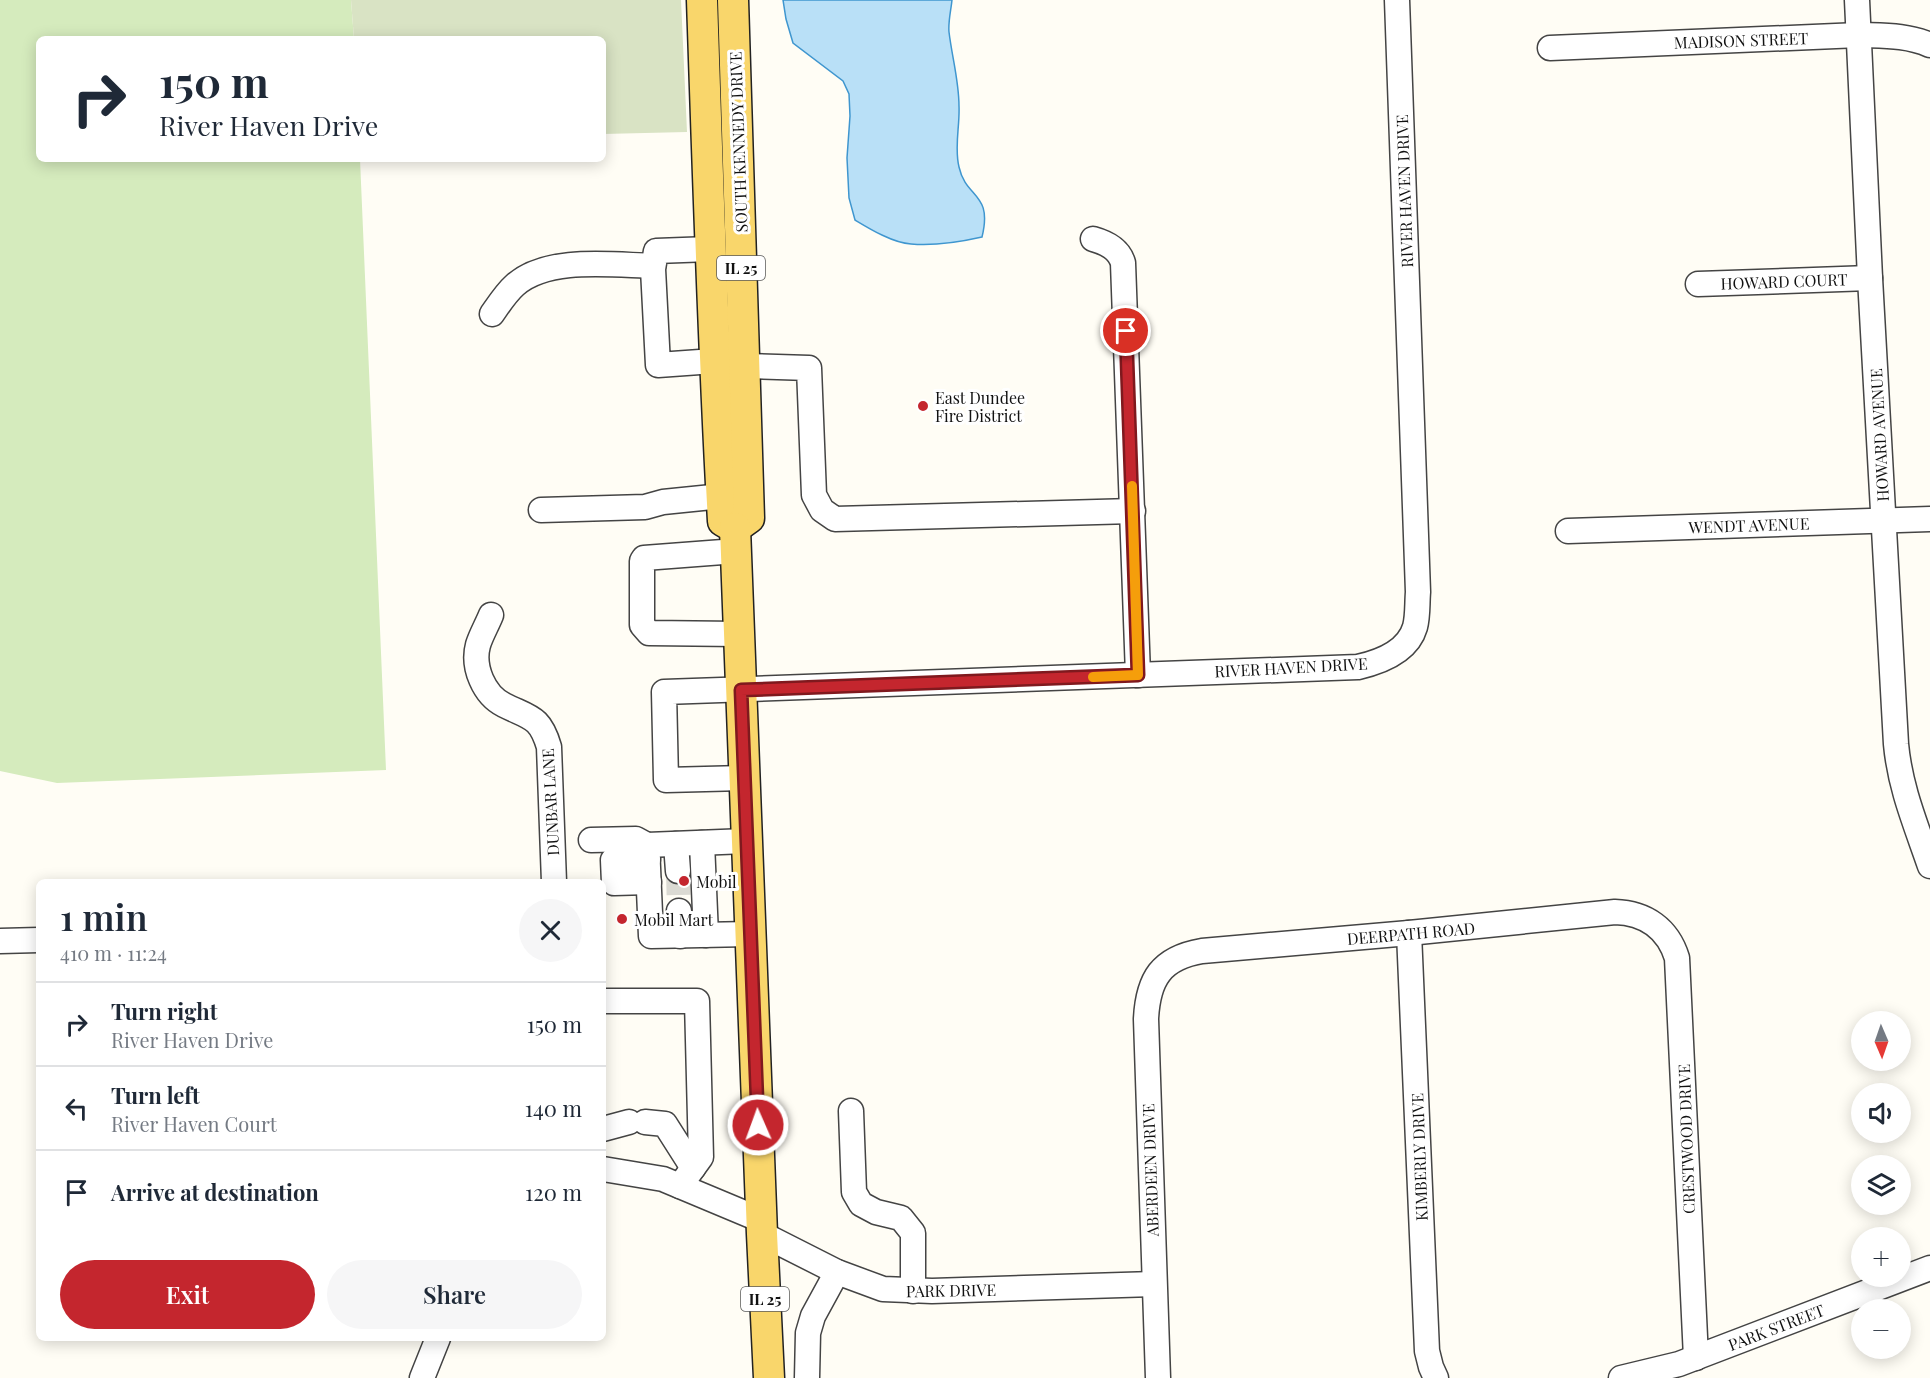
<!DOCTYPE html>
<meta charset="utf-8">
<style>
:root{--surface:#fff;--page:#f6f6f7;--text:#1f2937;--muted:#747a83;--line:#e0e1e3;--accent:#c4262e}
body{margin:0;font-family:"Playfair Display",serif;background:var(--page);color:var(--text);height:100vh;display:flex;flex-direction:column;font-size:22px;white-space:nowrap}
*{box-sizing:border-box;margin:0}
p{font-size:20px;color:var(--muted)}
.icon{flex:none;width:33px;height:33px;fill:none;stroke:currentColor;stroke-width:2;stroke-linecap:round;stroke-linejoin:round}
.map{position:relative;flex:1;overflow:hidden}
.side{position:absolute;left:36px;top:879px;width:570px;height:462px;display:flex;flex-direction:column;background:var(--surface);border-radius:9px;box-shadow:0 3px 15px #0003}
.side>*{flex:none}
.guide{position:absolute;left:36px;top:36px;width:570px;height:126px;border-radius:9px;box-shadow:0 3px 15px #0003;background:#fff;color:var(--text);overflow:hidden}
.needle{width:39px;rotate:178deg}
.buttons{position:absolute;left:1851px;top:1011px;display:grid;gap:12px}
.buttons a{display:grid;place-items:center;width:60px;height:60px;border-radius:50%;background:var(--surface);box-shadow:0 3px 15px #0003;font-size:30px}
.pin{position:absolute;display:grid;place-items:center;width:51px;height:51px;color:#fff;margin:-26px;border:3px solid #fff;border-radius:50%;box-shadow:0 2px 6px #0007}
.me{position:absolute;width:66px;margin:-33px;rotate:358deg;stroke-linejoin:round;filter:drop-shadow(0 0 4px #0008)}
.turn{display:flex;align-items:center;gap:21px;height:126px;padding:0 24px;font-size:27px}
.turn .icon{width:78px;height:78px;stroke-width:2.5}
.turn b{display:block;font-size:42px;line-height:51px}
.round{display:grid;place-items:center;flex:none;width:63px;height:63px;border-radius:32px;background:var(--page)}
.summary{display:flex;align-items:center;justify-content:space-between;height:102px;padding:0 24px}
h1{font-size:36px;font-weight:600;line-height:45px}
.cta{display:flex;gap:12px;margin-top:auto;padding:12px 24px}
.cta a{flex:1;height:69px;border-radius:36px;background:var(--accent);color:#fff;font-size:24px;font-weight:600;line-height:69px;text-align:center}
.cta a+a{background:var(--page);color:var(--text)}
ul{padding:0;list-style:none}
li{display:flex;align-items:center;gap:18px;height:84px;padding:0 24px;border-top:2px solid var(--line)}
li div{flex:1}
li b{display:block;font-size:22px}
li em{font-style:normal}
.map>svg:first-child{display:block}
.green{fill:#d5ebbd}
.cemetery{fill:#d9e3c4}
.water{fill:#b9e0f7;stroke:#3f96cf;stroke-width:1.5}
.lines{fill:none;stroke-linecap:round;stroke-linejoin:round}
.minor-tunnel{stroke:#dbdad3;stroke-width:24;stroke-dasharray:24 12;stroke-linecap:butt}
.minor-casing{stroke:#444;stroke-width:27}
.major-casing{stroke:#222;stroke-width:33}
.minor{stroke:#fff;stroke-width:24}
.major{stroke:#f9d66b;stroke-width:30}
.route-casing{stroke:#7f191e;stroke-width:15}
.route{stroke:#c4262e;stroke-width:10}
.slow{stroke:#f59e0b;stroke-width:10}
.poi-dot{fill:#c4262e;stroke:#fff;stroke-width:2}
.labels{text-anchor:middle;dominant-baseline:central;stroke-width:6;stroke-linejoin:round;paint-order:stroke}
.shield{fill:#fff;stroke:#585858;stroke-width:1.5}
.shield-label{font-size:15px;font-weight:bold;fill:#111}
.street-label{font-size:16px;fill:#111;stroke:#fff}
.poi-label{font-size:16px;fill:#111;stroke:#fff;text-anchor:start}
</style>
<div class="map">
<svg width="1930" height="1378" viewBox="0 0 1930 1378">
<rect width="100%" height="100%" fill="#fffdf5"/>
<polygon class="green" points="0,0 351,0 354,39 39,39 39,159 360,159 386,770 57,783 0,771"/>
<polygon class="cemetery" points="351,0 681,0 687,132 603,134 603,39 354,39"/>
<path class="water" d="M 783,0 L 952,0 C 951,10 948,22 949,32 C 952,57 959,81 959,106 C 960,126 954,147 959,167 C 966,199 993,192 982,237 C 960,242 934,246 911,244 C 893,243 870,229 855,220 L 849,198 L 847,158 L 850,116 L 849,94 L 843,81 L 793,43 L 786,19 Z"/>
<g class="lines">
<polyline class="minor-tunnel" points="678,871 679,911"/>
<defs>
<g id="minor">
<path d="M 1857,0 L 1870,278 L 1896,744 C 1900,788 1916,825 1930,866"/>
<path d="M 1550,48 L 1859,35 C 1884,36 1907,35 1930,45"/>
<path d="M 1093,239 C 1107,243 1119,249 1123,263 L 1138,675"/>
<polyline points="710,249 656,251 653,269 658,365 714,361"/>
<polyline points="1698,284 1870,278"/>
<path d="M 492,314 C 499,304 506,293 515,285 C 548,256 612,265 653,266"/>
<polyline points="745,366 809,368 814,495 822,510 835,519 1133,511"/>
<polyline points="541,510 645,507 663,502 722,496"/>
<polyline points="1568,531 1930,519"/>
<polyline points="736,551 644,558 642,561 642,625 649,633 739,634"/>
<path d="M 491,615 C 487,625 481,635 478,645 C 472,667 484,695 504,705 C 530,718 540,716 549,747 L 554,882"/>
<path d="M 744,778 L 666,780 L 664,692 L 1358,667 C 1380,662 1408,651 1415,627 C 1418,616 1417,604 1418,592 L 1397,0"/>
<polyline points="591,840 636,839 647,845"/>
<polyline points="746,841 647,845 651,936 750,934"/>
<polyline points="702,843 706,935"/>
<polyline points="676,844 678,871"/>
<polyline points="648,859 613,860 614,883 649,882"/>
<polyline points="679,911 680,936"/>
<polyline points="1409,933 1427,1351 1431,1367 1436,1378"/>
<polyline points="0,941 39,940"/>
<polyline points="603,1001 697,1001 701,1157 680,1186"/>
<polyline points="851,1111 854,1192 861,1204 876,1212 901,1218 913,1233 913,1291"/>
<polyline points="645,1122 665,1124 693,1168"/>
<polyline points="603,1129 629,1122"/>
<polyline points="603,1169 663,1179 761,1220"/>
<polyline points="762,1234 837,1272 883,1289 932,1291 1154,1284"/>
<polyline points="422,1378 438,1338"/>
<polyline points="807,1378 808,1333 813,1316 837,1272"/>
<path d="M 1158,1378 L 1146,1019 C 1148,979 1161,958 1202,951 L 1409,933 L 1615,912 C 1646,913 1668,929 1677,958 L 1696,1358"/>
<polyline points="1621,1378 1679,1364 1930,1268"/>
</g>
<g id="major">
<path d="M 702,0 C 708,174 713,347 723,521 L 735,528"/>
<polyline points="733,0 749,518 735,528"/>
<polyline points="735,528 762,1234 769,1378"/>
</g>
</defs>
<use href="#minor" class="minor-casing"/>
<use href="#major" class="major-casing"/>
<use href="#minor" class="minor"/>
<use href="#major" class="major"/>
</g>
<g class="lines">
<defs>
<polyline id="route" points="758,1125 741,690 1138,675 1126,331"/>
</defs>
<use href="#route" class="route-casing"/>
<use href="#route" class="route"/>
<polyline class="slow" points="1093,677 1138,675 1132,486"/>
</g>
<g class="poi-dot">
<circle cx="923" cy="406" r="6"/>
<circle cx="684" cy="881" r="6"/>
<circle cx="622" cy="919" r="6"/>
</g>
<g class="labels">
<g class="shield">
<rect x="717" y="256" width="48" height="24" rx="4.5"/>
<rect x="741" y="1287" width="48" height="24" rx="4.5"/>
</g>
<g class="shield-label">
<text x="741" y="268">IL 25</text>
<text x="765" y="1299">IL 25</text>
</g>
<g class="street-label">
<text transform="translate(1741 40) rotate(-2)">MADISON STREET</text>
<text transform="translate(738 142) rotate(-92)">SOUTH KENNEDY DRIVE</text>
<text transform="translate(1404 191) rotate(-92)">RIVER HAVEN DRIVE</text>
<text transform="translate(1784 281) rotate(-2)">HOWARD COURT</text>
<text transform="translate(1879 435) rotate(-93)">HOWARD AVENUE</text>
<text transform="translate(1749 525) rotate(-2)">WENDT AVENUE</text>
<text transform="translate(1291 667) rotate(-3)">RIVER HAVEN DRIVE</text>
<text transform="translate(550 802) rotate(-93)">DUNBAR LANE</text>
<text transform="translate(1411 933) rotate(-5)">DEERPATH ROAD</text>
<text transform="translate(1686 1139) rotate(-92)">CRESTWOOD DRIVE</text>
<text transform="translate(1419 1157) rotate(-92)">KIMBERLY DRIVE</text>
<text transform="translate(1150 1170) rotate(-92)">ABERDEEN DRIVE</text>
<text transform="translate(951 1290) rotate(-1)">PARK DRIVE</text>
<text transform="translate(1776 1327) rotate(-21)">PARK STREET</text>
</g>
<g class="poi-label">
<text x="935" y="397">East Dundee<tspan x="935" dy="18">Fire District</tspan></text>
<text x="696" y="881">Mobil</text>
<text x="634" y="919">Mobil Mart</text>
</g>
</g>
</svg>
<div class="buttons">
<a><svg class="needle" viewBox="-14 -14 28 28"><path d="M0-13l5 13h-10z" fill="#e53935"/><path d="M0 13l5-13h-10z" fill="#747a83"/></svg></a>
<a><svg class="icon" aria-label="sound" viewBox="0 0 24 24"><path d="M4 9h4l5-4v14l-5-4H4zM17 9q2 3 0 6"/></svg></a>
<a><svg class="icon" aria-label="layers" viewBox="0 0 24 24"><path d="M12 4l9 5-9 5-9-5zM3 14l9 5 9-5"/></svg></a>
<a>+</a>
<a>−</a>
</div>
<div class="pin" style="left:1126px;top:331px;background:#d93025"><svg class="icon" aria-label="arrive" viewBox="0 0 24 24"><path d="M6 21V4h12l-3 4 3 4H6"/></svg></div>
<svg class="me" style="left:758px;top:1125px" viewBox="-20 -20 40 40"><circle r="17" fill="#c4262e" stroke="#fff" stroke-width="3"/><path d="M0-11L8 9 0 5-8 9z" fill="#fff"/></svg>
<div class="guide">
<div class="turn"><svg class="icon" aria-label="right" viewBox="0 0 24 24"><path d="M7 20v-9h11M14 6l5 5-5 5"/></svg><div><b>150 m</b>River Haven Drive</div></div>
</div>
<section class="side">
<div class="summary"><div><h1>1 min</h1><p>410 m · 11:24</p></div><a class="round"><svg class="icon" aria-label="close" viewBox="0 0 24 24"><path d="M6 6l12 12M18 6L6 18"/></svg></a></div>
<ul>
<li><svg class="icon" aria-label="right" viewBox="0 0 24 24"><path d="M7 20v-9h11M14 6l5 5-5 5"/></svg><div><b>Turn right</b><p>River Haven Drive</p></div><em>150 m</em></li>
<li><svg class="icon" aria-label="left" viewBox="0 0 24 24"><path d="M17 20v-9H6M10 6l-5 5 5 5"/></svg><div><b>Turn left</b><p>River Haven Court</p></div><em>140 m</em></li>
<li><svg class="icon" aria-label="arrive" viewBox="0 0 24 24"><path d="M6 21V4h12l-3 4 3 4H6"/></svg><div><b>Arrive at destination</b></div><em>120 m</em></li>
</ul>
<div class="cta"><a>Exit</a><a>Share</a></div>
</section>
</div>
